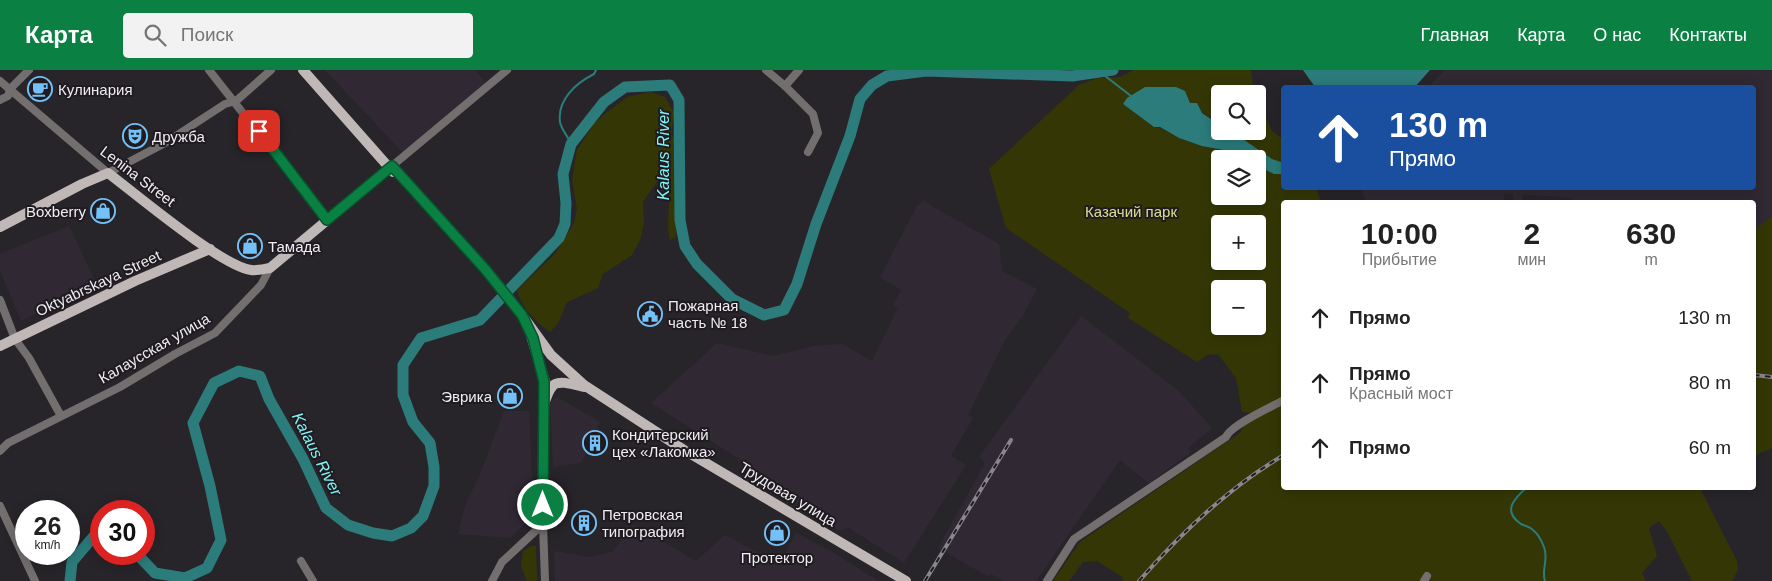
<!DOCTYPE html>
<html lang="ru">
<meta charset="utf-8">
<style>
:root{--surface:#fff;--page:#f2f2f2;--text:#222;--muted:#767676;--accent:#0b8043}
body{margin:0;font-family:Helvetica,sans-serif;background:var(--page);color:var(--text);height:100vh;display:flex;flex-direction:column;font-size:19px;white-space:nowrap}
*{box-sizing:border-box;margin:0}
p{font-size:16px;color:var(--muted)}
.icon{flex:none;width:28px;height:28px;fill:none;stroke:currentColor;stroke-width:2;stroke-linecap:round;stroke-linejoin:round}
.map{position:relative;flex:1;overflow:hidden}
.side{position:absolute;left:1281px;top:130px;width:475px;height:290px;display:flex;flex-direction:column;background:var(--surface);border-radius:5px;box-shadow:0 2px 12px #0003}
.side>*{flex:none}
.guide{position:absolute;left:1281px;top:15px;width:475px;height:105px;border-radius:5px;box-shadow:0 2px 12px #0003;background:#1a4fa0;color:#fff;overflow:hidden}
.tools{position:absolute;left:1211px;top:15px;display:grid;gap:10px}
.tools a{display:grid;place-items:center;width:55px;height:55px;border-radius:5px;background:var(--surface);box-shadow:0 2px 12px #0003;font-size:25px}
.speed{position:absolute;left:15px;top:430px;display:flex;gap:10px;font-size:25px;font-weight:700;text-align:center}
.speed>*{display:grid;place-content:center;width:65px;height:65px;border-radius:50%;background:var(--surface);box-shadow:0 2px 12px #0003;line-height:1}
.speed small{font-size:12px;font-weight:400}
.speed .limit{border:8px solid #d22;background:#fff;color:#111}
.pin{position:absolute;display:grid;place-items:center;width:42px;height:42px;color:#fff;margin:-21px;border-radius:10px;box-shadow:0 2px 8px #0006}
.me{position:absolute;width:55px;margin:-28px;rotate:0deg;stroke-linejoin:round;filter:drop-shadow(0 0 4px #0008)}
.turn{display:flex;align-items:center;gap:18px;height:105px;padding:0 25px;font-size:22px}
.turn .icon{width:65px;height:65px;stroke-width:2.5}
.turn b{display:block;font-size:35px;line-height:42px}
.eta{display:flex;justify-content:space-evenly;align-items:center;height:85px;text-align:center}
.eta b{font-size:30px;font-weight:700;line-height:35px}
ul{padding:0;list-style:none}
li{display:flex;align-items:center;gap:15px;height:65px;padding:0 25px}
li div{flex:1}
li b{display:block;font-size:19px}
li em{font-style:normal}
header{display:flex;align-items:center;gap:30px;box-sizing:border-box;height:70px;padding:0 25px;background:var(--accent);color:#fff}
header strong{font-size:24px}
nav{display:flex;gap:28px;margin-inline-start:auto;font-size:18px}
.search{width:350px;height:45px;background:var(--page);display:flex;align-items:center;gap:12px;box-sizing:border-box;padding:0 18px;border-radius:5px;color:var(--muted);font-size:19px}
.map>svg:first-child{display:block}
.built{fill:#302934}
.green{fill:#343705;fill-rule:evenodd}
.water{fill:#2c7c7c}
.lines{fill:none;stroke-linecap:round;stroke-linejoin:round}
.stream{stroke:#2c7c7c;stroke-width:2}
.river{stroke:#2c7c7c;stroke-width:11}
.minor{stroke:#736f6f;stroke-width:8}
.major{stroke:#c0b8b7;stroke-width:10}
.rail-casing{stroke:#89878b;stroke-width:4}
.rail{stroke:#1f1b21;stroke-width:2;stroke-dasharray:5.5;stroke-linecap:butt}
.route-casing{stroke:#07532c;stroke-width:12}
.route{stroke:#0b8043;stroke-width:9}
.labels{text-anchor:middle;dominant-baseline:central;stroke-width:4;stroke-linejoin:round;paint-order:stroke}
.poi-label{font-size:15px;fill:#efedf1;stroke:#1f1b21;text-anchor:start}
.street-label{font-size:15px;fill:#efedf1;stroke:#1f1b21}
.park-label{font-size:15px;fill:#d8e08d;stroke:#1f1b21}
.water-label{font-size:16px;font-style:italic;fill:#80f5f5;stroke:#1f1b21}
</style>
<header>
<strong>Карта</strong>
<div class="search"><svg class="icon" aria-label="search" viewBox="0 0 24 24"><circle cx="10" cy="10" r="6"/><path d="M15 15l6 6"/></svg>Поиск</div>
<nav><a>Главная</a><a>Карта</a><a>О нас</a><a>Контакты</a></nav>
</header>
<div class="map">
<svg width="1772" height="511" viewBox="0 0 1772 511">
<rect width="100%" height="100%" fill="#28252a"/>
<g class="built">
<polygon points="325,0 474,0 489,15 406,86"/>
<polygon points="1445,0 1772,0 1772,146 1754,160 1754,132 1573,132 1573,128 1518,124 1522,125 1522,132 1513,132 1513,124 1504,123 1504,132 1367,132 1360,118 1754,118 1754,18 1429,17"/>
<polygon points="923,131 999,174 1002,201 1037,219 1022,247 1005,270 968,345 973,348 951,386 966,395 904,493 849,458 839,461 796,432 799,427 651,333 717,273 773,286 814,276 842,274 872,291 898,238 893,236 901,220 880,207 882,203 917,136"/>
<polygon points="69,156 97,215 21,251 0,200 0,184"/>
<polygon points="1081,246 1179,321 1212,358 1188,378 1191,382 1153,410 1152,416 1120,390 1036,511 1004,511 991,504 987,506 938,478 985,393 979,387"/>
<polygon points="557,327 600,352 581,393 553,397 550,333"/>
<polygon points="504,341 529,341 534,446 510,468 458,464 466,433 479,407"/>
<polygon points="634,454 696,491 725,465 772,490 780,492 796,463 834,483 878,511 555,511 554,481 589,487 612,482"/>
</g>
<g class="green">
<path d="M 1134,0 L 1251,0 L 1254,24 L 1220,24 L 1220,61 L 1258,61 L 1258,31 L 1272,61 L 1284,70 L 1284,93 L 1272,89 L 1237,65 L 1216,61 L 1217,53 L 1190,33 L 1185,21 L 1133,24 L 1123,34 L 1154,57 C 1164,58 1170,64 1179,68 C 1201,78 1225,77 1245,89 L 1220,89 L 1220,126 L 1258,126 L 1258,96 L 1274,104 L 1284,104 L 1284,118 L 1316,118 L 1321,132 L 1284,132 L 1284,418 L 1700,418 L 1737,491 L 1738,500 L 1732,511 L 1692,511 L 1668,463 L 1659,451 L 1649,458 L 1657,486 L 1642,503 L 1646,511 L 1122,511 L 1124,508 L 1097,491 L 1083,492 L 1069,511 L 1053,511 L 1080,472 L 1240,363 L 1251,343 L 1242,342 L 1236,308 L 1218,284 L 1207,285 L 1197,292 L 1128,248 L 1130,243 L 1006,158 L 989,99 L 1079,15 L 1098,8 L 1120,7 ZM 1220,154 L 1258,154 L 1258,191 L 1220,191 ZM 1220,219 L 1258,219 L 1258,256 L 1220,256 Z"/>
<path d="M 651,22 L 665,27 L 674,43 L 671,64 L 675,70 L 676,167 L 670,170 C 664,148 676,123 662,104 L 643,132 L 644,154 L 640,170 L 632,185 L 603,204 L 598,218 L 567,232 L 558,253 L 550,262 C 536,252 521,237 517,220 L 555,184 L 574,153 L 577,139 L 572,110 L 577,80 L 594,54 L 606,43 L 627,27 Z"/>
<polygon points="1772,146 1772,378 1754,386 1754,160"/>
<polygon points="531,476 536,476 536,479 537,511 527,511 521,496 523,481"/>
</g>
<g class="water">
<polygon points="1303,0 1430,0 1414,18 1315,17"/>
<polygon points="1145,17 1176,17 1185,21 1190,33 1197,33 1202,43 1217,53 1216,61 1237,65 1272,89 1284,93 1284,104 1274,104 1258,96 1258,89 1245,89 1234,82 1202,76 1179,68 1160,57 1154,57 1123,34 1127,28"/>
</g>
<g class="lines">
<g class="stream">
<polyline points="1100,2 1131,26"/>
<path d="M 571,73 C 568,67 561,59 560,52 C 557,30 576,13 594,4 L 596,0"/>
<path d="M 1526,418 C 1514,429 1502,441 1521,454 C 1525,456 1531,457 1534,461 C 1538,464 1542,472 1544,477 C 1549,489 1541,500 1545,511"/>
</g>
<g class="river">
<polyline points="137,484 155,503 185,508 207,498 221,470 210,416 193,353 214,313 239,301 260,306 269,329 303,389 326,438 348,455 373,463 392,466 411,458 423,446 434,416 434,397 430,373 413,352 403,325 403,295 421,268 480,250 559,168 565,154 566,133 563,104 571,74 604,32 625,17 670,15 679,30 680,150 685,176 697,194 732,229 764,245 784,240 797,214 816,154 850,66 860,29 872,15 887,6 926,1 1072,6 1113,0"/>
<polyline points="70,511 72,492 94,466 101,467"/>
</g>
<g class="minor">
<polyline points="209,0 327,150"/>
<polyline points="766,0 785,16 813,44 818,63 808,82"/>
<polyline points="0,11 108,103 165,73 225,34 236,31 271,0"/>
<polyline points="785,16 799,0"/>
<polyline points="0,30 8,26 10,19 29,0"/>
<polyline points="392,96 507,0"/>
<polyline points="0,230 15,269 29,288 61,346"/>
<polyline points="543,338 543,454 545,511"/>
<polyline points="0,381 8,373 120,317 175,284 215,263 261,215 270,198"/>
<polyline points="0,436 35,511"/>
<polyline points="301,491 313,511"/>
<polyline points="492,511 502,492 543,454"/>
<path d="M 1047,511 L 1074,469 L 1226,367 C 1231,355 1271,337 1284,330"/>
<polyline points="1424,511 1427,506"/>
</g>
<g class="major">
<polyline points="303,0 393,102"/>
<path d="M 0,157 L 82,114 L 108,103 C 136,124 221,196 251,200 C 256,201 264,199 270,198 L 392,96 L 485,199 L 522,245 L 551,285 L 584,315 L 684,380 L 906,511"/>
<polyline points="530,262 545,312"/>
<polyline points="0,276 135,211 210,179"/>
<path d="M 543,338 C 552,308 555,310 584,317"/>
</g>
<defs>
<g id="rail">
<polyline points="1754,305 1772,307"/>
<polyline points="925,511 1011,370"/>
<path d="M 1139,511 C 1181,463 1229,417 1284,385"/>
</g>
</defs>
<use href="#rail" class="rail-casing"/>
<use href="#rail" class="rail"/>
</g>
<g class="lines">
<defs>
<polyline id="route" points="259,61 327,150 392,96 485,199 522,245 533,268 544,312 543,435"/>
</defs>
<use href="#route" class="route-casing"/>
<use href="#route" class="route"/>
</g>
<defs>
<symbol id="cafe-ring" viewBox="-11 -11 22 22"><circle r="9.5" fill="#1f1b21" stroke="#73c1f6" stroke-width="1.5"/><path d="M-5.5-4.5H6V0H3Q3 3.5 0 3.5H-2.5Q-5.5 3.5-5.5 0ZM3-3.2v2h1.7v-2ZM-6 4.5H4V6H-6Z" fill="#73c1f6"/></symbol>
<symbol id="theatre-ring" viewBox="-11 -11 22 22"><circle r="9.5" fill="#1f1b21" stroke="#73c1f6" stroke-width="1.5"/><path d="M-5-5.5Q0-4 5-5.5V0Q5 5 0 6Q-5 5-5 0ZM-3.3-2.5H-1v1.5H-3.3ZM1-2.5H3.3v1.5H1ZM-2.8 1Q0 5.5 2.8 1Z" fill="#73c1f6"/></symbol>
<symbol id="shop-ring" viewBox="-11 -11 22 22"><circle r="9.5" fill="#1f1b21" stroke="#73c1f6" stroke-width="1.5"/><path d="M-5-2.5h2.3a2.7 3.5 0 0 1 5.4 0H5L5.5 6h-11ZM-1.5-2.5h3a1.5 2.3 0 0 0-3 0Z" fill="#73c1f6"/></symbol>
<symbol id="civic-ring" viewBox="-11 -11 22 22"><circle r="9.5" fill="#1f1b21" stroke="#73c1f6" stroke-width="1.5"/><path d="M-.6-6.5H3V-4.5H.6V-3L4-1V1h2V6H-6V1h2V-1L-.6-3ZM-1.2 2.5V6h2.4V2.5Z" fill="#73c1f6"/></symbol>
<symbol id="building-ring" viewBox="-11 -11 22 22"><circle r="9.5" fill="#1f1b21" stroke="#73c1f6" stroke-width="1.5"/><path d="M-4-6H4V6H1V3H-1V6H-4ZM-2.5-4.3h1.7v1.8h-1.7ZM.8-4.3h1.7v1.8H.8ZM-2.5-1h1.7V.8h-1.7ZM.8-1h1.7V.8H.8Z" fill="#73c1f6"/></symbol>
</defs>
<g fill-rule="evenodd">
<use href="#cafe-ring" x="26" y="5" width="28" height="28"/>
<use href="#theatre-ring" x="121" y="52" width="28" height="28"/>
<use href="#shop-ring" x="89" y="127" width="28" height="28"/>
<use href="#shop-ring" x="236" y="162" width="28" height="28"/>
<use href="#civic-ring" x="636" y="230" width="28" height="28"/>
<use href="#shop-ring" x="496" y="312" width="28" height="28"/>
<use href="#building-ring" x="581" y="359" width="28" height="28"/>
<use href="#building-ring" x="570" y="439" width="28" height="28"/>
<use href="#shop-ring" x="763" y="449" width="28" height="28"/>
</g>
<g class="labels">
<g class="poi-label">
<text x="58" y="19">Кулинария</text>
<text x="152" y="66">Дружба</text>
<text x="86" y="141" text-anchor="end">Boxberry</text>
<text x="268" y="176">Тамада</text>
<text x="668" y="235">Пожарная<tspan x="668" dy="17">часть № 18</tspan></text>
<text x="492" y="326" text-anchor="end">Эврика</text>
<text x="612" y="364">Кондитерский<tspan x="612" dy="17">цех «Лакомка»</tspan></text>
<text x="602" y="444">Петровская<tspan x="602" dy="17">типография</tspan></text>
<text x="777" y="487" text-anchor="middle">Протектор</text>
</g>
<g class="street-label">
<text transform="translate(138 106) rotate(37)">Lenina Street</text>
<text transform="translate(98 213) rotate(-25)">Oktyabrskaya Street</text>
<text transform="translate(154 278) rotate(-30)">Калаусская улица</text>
<text transform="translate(788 424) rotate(31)">Трудовая улица</text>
</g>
<g class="park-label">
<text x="1131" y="141">Казачий парк</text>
</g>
<g class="water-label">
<text transform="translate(663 85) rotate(-90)">Kalaus River</text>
<text transform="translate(317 384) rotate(63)">Kalaus River</text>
</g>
</g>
</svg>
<div class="tools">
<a><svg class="icon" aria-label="search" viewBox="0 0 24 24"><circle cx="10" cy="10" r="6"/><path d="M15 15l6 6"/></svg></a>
<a><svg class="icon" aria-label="layers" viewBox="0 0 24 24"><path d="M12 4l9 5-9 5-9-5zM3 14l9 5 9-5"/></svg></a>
<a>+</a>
<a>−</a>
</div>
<div class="speed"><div>26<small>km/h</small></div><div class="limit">30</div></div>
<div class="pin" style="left:259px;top:61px;background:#d93025"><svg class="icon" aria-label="arrive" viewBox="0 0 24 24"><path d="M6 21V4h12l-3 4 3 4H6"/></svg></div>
<svg class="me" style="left:543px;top:435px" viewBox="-20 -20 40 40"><circle r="17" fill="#0b8043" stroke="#fff" stroke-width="3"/><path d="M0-11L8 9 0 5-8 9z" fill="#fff"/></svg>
<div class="guide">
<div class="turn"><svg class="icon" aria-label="ahead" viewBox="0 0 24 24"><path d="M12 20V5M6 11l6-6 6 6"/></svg><div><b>130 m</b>Прямо</div></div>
</div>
<section class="side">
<div class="eta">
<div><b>10:00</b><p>Прибытие</p></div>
<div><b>2</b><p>мин</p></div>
<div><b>630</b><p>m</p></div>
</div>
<ul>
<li><svg class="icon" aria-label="ahead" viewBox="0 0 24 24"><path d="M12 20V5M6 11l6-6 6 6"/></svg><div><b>Прямо</b></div><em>130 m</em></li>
<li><svg class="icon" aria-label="ahead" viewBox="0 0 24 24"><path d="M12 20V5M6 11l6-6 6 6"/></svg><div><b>Прямо</b><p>Красный мост</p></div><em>80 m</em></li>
<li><svg class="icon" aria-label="ahead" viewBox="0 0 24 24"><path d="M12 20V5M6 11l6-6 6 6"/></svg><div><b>Прямо</b></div><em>60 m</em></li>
</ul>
</section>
</div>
